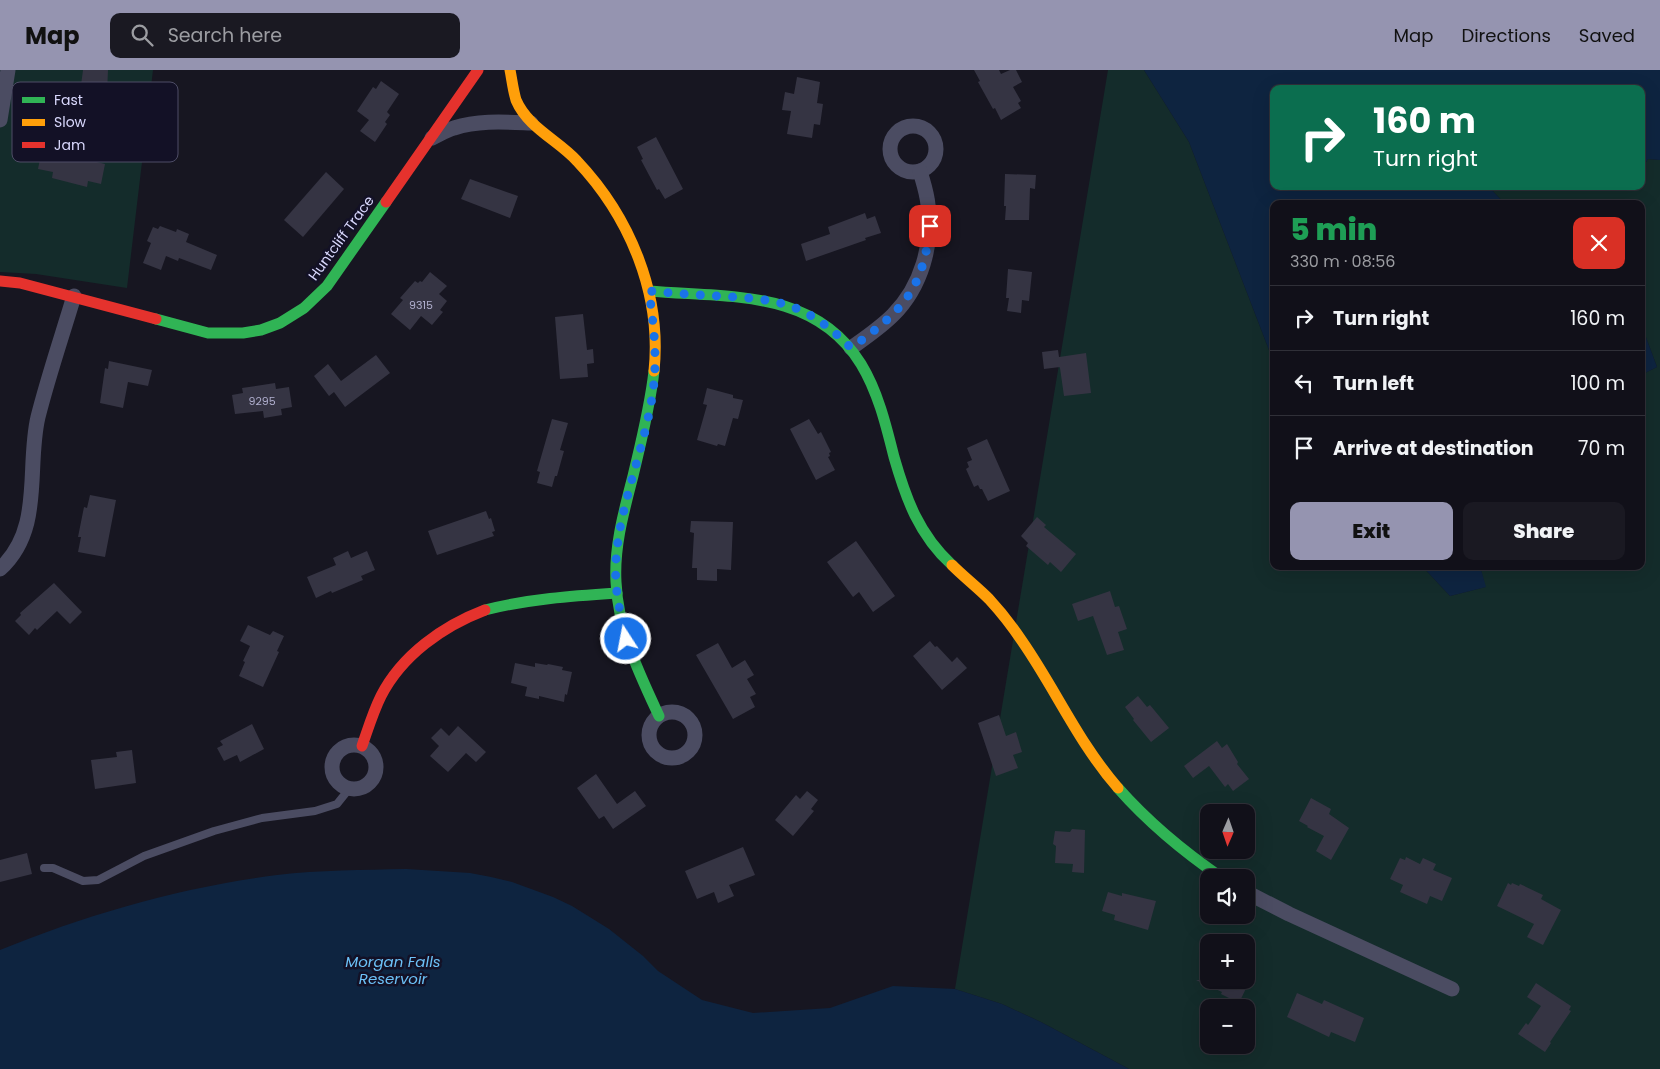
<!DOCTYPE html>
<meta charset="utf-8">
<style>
:root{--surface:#111019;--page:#1a1922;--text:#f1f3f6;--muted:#9c9da2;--line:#303038;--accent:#9594b0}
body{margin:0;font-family:Poppins,sans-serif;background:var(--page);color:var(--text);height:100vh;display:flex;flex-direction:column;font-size:19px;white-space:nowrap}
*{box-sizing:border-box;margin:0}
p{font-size:16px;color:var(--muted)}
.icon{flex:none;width:28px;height:28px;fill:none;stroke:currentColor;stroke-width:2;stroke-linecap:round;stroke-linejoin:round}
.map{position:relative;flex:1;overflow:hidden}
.drawer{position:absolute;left:1270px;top:130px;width:375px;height:370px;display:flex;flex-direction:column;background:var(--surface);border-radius:10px;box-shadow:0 5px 20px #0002,0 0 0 1px var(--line)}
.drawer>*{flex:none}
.banner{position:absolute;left:1270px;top:15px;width:375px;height:105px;border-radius:10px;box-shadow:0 5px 20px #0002,0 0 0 1px var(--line);background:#0b6e4f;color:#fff;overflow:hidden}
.needle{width:32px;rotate:182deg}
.fabs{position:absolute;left:1200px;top:734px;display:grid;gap:10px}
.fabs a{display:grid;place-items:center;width:55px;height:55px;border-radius:10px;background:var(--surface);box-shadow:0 5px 20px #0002,0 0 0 1px var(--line);font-size:25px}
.pin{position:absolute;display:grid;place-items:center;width:42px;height:42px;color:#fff;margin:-21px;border-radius:10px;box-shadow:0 2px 8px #0006}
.me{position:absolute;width:55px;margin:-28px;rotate:349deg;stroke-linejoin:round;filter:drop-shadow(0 0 4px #0008)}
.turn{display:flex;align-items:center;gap:18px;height:105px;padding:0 20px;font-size:22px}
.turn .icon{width:65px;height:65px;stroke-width:2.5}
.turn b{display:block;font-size:35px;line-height:42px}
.round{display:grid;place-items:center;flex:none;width:52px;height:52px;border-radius:10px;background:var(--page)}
.summary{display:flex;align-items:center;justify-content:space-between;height:85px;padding:0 20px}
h1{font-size:30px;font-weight:800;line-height:38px;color:#1e9e55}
.action{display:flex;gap:10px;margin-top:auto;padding:10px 20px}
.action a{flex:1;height:58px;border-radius:10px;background:var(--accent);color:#111;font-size:20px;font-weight:800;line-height:58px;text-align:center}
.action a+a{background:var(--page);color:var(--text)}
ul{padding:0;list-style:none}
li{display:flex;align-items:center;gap:15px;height:65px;padding:0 20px;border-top:1px solid var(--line)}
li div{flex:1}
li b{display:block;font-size:19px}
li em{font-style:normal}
header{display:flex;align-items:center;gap:30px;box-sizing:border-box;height:70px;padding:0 25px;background:var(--accent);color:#111}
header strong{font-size:24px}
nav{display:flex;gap:28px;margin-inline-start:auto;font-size:18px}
.search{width:350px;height:45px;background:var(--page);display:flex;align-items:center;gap:12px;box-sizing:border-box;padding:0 18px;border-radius:10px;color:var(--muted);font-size:19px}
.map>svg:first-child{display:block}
.green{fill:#142c2b;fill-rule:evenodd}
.water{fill:#0e2440}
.building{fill:#353443}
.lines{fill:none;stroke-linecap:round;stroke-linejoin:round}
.lane{stroke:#4b4c62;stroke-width:8}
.street{stroke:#4b4c62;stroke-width:15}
.fast{stroke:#30b455;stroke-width:11}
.slow{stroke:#ff9f0a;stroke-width:11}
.jam{stroke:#e5322d;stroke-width:11}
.route{stroke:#1a73e8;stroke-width:9;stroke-dasharray:0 16.2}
.labels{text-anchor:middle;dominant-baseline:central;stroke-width:5;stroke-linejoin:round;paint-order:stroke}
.number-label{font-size:11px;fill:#b0afce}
.street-label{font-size:14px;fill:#d9d8fd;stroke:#131126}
.water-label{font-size:15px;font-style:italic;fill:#6cc1f7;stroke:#131126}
.key{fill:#131126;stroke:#4e4d66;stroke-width:1}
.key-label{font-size:14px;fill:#d9d8fd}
</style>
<header>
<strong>Map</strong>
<div class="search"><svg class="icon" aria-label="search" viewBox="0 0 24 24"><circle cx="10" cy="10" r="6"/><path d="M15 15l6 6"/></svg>Search here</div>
<nav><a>Map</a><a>Directions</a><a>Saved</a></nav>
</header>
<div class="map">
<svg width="1660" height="999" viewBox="0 0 1660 999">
<rect width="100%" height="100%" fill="#171621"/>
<g class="green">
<polygon points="0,0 153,0 127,218 36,204 0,202"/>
<path d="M 1108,0 L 1144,0 L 1189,72 L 1274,293 L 1274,496 L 1422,496 L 1450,526 L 1485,517 L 1480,496 L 1641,496 L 1641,305 L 1657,297 L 1641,254 L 1641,134 L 1505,134 L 1488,116 L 1641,116 L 1641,100 L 1648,89 L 1660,90 L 1660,999 L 1129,999 L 1041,952 L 1002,934 L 955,919 ZM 1209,742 L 1246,742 L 1246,780 L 1209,780 ZM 1209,808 L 1246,808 L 1246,845 L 1209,845 ZM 1209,872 L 1246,872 L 1246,910 L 1209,910 ZM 1209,938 L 1246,938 L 1246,975 L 1209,975 Z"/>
</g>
<g class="water">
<polygon points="1144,0 1660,0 1660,90 1648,89 1641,100 1641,19 1446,19 1439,15 1425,19 1274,19 1274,116 1488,116 1505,134 1274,134 1274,293 1189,72"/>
<polygon points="1641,254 1657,297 1641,305"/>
<polygon points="1422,496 1480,496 1486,517 1450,526"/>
<path d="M 406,799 L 470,803 L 491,807 L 512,812 L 553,827 L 572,836 L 609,859 L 643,886 L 658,901 L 702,930 L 753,943 L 830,938 L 893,916 L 955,919 L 1002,934 L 1041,952 L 1129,999 L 0,999 L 0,880 C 88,844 182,817 277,805 C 320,800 363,800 406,799 Z"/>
</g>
<g class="building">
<polygon points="83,0 108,0 107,24 80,23"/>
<polygon points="974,0 999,0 1001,4 1010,0 1016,0 1022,12 1013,17 1021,31 1018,33 1021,38 1001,50 995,38 993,39 978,12 980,11"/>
<polygon points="797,7 820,12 817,33 823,34 820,55 814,54 812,68 787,64 791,41 782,40 785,22 794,24"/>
<polygon points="381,11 399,24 387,42 390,45 385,52 387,54 375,72 360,61 369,50 357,41 373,17 376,19"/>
<polygon points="656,67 683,119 665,129 659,119 657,120 641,90 643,89 637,77"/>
<polygon points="42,79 105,94 101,114 88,111 87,117 52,108 53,102 38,99"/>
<polygon points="326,102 344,119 303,167 284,150"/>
<polygon points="1005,104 1036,105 1035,119 1030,118 1029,150 1005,150 1006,136 1004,136"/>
<polygon points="470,109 518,126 510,148 461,129"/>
<polygon points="865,143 867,149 875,146 881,163 865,168 866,170 806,191 801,174 830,164 828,157"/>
<polygon points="160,156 176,162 177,159 189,164 186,172 217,185 211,200 179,188 178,191 166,186 161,200 143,193 151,173 147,171 153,157 158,159"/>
<polygon points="1008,199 1032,202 1029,231 1022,230 1021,243 1007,241 1009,228 1006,228"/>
<polygon points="430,202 447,216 439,224 447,231 440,240 443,242 432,255 421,246 410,260 391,244 403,230 400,228 415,211 418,213 420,211 422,212"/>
<polygon points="583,244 587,280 593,279 594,293 587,294 588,307 560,309 555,247"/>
<polygon points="1058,280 1059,287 1086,283 1091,323 1064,326 1059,291 1060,297 1044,299 1042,282"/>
<polygon points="376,285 390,303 345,337 334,322 329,326 314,306 328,294 341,311"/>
<polygon points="109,291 152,300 148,316 128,312 123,338 100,333 105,298 108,299"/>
<polygon points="275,313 276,319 289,317 292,337 281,339 282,345 264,348 263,341 235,344 232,325 243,323 242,318"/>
<polygon points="707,318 733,325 733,328 743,330 738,349 733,348 725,376 718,374 717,376 697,370 707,335 703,334"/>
<polygon points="552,349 568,353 560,380 564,381 562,388 557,406 555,406 552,417 537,413 540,402 537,401"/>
<polygon points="809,349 818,364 821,362 831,382 829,383 830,386 828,387 835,400 816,410 790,359"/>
<polygon points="987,369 1010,421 988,431 982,419 980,419 978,415 974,417 966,399 969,397 967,392 972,390 967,378"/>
<polygon points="90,425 116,430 105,487 78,482 81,467 78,467 84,437 87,438"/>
<polygon points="486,441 489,449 491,448 495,461 492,462 494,466 437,485 428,461"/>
<polygon points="1037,447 1046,455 1044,457 1076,484 1061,502 1050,492 1048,495 1026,476 1028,473 1021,466"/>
<polygon points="691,451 733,452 731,500 717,499 717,511 697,510 697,498 692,498 694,463 690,462"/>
<polygon points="856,471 895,526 873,542 859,522 853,527 827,492"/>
<polygon points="348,481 351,488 367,481 375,500 361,506 363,510 332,523 331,521 316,528 307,507 336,495 333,488"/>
<polygon points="54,513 82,542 70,554 57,541 37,560 35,558 29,565 15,551 21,545 20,543"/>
<polygon points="1110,521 1115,537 1119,536 1127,559 1118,562 1124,580 1107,585 1093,546 1078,551 1072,534"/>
<polygon points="248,555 270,565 273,561 284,566 277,581 279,582 263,617 239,606 245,592 243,591 250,576 240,571"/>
<polygon points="930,571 935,577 937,576 952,592 957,587 967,598 942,620 913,586"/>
<polygon points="718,573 732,598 745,590 754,605 747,609 756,624 750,627 755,637 733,649 696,585"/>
<polygon points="515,593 535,597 535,593 547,595 548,594 563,597 562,600 572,602 567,625 565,624 564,632 539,626 539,629 525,626 527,617 511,613"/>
<polygon points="1138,626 1147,637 1150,635 1169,658 1151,672 1133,650 1134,649 1125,637"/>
<polygon points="999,645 1006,666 1016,662 1022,682 1013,685 1018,698 996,706 978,653"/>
<polygon points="252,654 264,679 240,692 237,685 224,691 217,678 223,675 220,671"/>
<polygon points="458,656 486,682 476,692 466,683 448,702 430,686 439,676 431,668 441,658 449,666"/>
<polygon points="1217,671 1222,678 1227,674 1238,692 1237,694 1249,709 1233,721 1228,714 1225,717 1209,696 1193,708 1184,696"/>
<polygon points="132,680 136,713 95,719 91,690 117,687 116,682"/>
<polygon points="596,704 617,734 635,721 646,736 613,759 604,746 599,749 577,718"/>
<polygon points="807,721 818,730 811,739 814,741 793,766 775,750 796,725 800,729"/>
<polygon points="1311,728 1331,739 1329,744 1349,758 1331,790 1316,781 1324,766 1307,757 1308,756 1299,751"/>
<polygon points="1072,759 1085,760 1084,803 1072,802 1073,794 1055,793 1056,776 1053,774 1055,761 1070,762"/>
<polygon points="743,777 755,805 729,815 734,826 718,833 714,822 697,829 685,801"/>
<polygon points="27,783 32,804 0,812 0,790"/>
<polygon points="1406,787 1420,794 1423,788 1436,794 1433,800 1452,808 1442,831 1430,826 1427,834 1400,822 1403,815 1390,809 1400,788 1405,790"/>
<polygon points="1508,813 1511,815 1512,813 1519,816 1520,814 1543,825 1541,829 1561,840 1543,875 1527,867 1534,854 1497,836"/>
<polygon points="1108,822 1122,826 1122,823 1156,831 1148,860 1114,850 1115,845 1102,841"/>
<polygon points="1196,910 1250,910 1239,933 1221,924 1222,922"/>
<polygon points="1536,913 1571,936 1569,940 1571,941 1550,972 1551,973 1545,982 1518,964 1526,953 1528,955 1541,936 1527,927"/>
<polygon points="1297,923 1322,934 1324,930 1364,948 1355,972 1331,962 1329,967 1287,947"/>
</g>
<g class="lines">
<polyline class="lane" points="44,798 53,798 83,811 98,810 144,786 214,761 262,748 315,741 337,734 349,719"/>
<g class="street">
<polyline points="0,50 8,0"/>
<circle cx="913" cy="79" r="23"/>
<path d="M 432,68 C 439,65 446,60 454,58 C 479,50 505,52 531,53"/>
<path d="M 851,278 C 865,268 880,258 893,245 C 922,216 933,174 928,135 C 927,123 923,112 920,101"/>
<path d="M 0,499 C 44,459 26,398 38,347 C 48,307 62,266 74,226"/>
<circle cx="672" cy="665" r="23"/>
<circle cx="354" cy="697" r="22"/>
<polyline points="1246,822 1289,844 1452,919"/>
</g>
<g class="fast">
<path d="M 649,221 C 727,228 814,218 861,294 C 878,322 886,355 894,387 C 906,429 919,465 952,495"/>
<polyline points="156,249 208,263 243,263 261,260 280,253 304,238 327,216 386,132"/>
<path d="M 654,301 C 650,337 641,372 633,406 C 624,441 614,476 616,512 C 618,560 639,603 659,646"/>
<path d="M 485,540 C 528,529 572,526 617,523"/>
<path d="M 1118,718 C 1148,752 1184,782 1222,808"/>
</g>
<g class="slow">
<path d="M 510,0 C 512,10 513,20 516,30 C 528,58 558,70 577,91 C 630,147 662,224 654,301"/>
<path d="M 952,495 C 964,507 977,517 989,529 C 1001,542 1012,556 1022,571 C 1056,620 1078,672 1118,718"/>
</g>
<g class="jam">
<polyline points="386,132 478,0"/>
<polyline points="0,211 20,213 156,249"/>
<path d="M 362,676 C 368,659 373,642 381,626 C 402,585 443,556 485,540"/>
</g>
</g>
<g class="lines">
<path class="route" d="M 626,569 C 620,543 614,517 616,490 C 620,430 648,372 654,312 C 657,281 653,251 649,221 C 672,223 695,225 718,226 C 746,228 776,228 802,241 C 821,250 836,263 851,278 C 902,241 923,221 930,156"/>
</g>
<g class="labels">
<g class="number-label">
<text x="421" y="235">9315</text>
<text x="262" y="331">9295</text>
</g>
<g class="street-label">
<text transform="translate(341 168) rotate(-54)">Huntcliff Trace</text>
</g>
<g class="water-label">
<text x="393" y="891">Morgan Falls<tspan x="393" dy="17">Reservoir</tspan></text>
</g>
</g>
<rect x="12" y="12" width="166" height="80" rx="8" class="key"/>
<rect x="22" y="27" width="23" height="6" fill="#30b455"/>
<rect x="22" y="49" width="23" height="7" fill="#ff9f0a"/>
<rect x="22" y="72" width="23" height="6" fill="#e5322d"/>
<g class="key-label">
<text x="54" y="35">Fast</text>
<text x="54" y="57">Slow</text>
<text x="54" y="80">Jam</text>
</g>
</svg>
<div class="fabs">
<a><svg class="needle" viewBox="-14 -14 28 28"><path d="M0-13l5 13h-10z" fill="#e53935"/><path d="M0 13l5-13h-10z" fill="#9c9da2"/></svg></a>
<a><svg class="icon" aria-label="sound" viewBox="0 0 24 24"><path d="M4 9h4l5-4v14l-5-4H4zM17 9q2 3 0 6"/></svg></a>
<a>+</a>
<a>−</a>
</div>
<div class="pin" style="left:930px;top:156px;background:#d93025"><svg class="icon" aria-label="arrive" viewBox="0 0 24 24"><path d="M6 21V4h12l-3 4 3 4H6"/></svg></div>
<svg class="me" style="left:626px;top:569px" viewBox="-20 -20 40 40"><circle r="17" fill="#1a73e8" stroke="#fff" stroke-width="3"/><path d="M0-11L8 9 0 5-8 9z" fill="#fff"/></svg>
<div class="banner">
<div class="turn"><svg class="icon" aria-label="right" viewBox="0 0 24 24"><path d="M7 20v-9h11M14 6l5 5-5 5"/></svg><div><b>160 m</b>Turn right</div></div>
</div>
<section class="drawer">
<div class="summary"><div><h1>5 min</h1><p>330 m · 08:56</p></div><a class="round" style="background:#d93025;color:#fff"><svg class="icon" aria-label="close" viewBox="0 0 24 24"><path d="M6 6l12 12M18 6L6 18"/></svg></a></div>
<ul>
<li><svg class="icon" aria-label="right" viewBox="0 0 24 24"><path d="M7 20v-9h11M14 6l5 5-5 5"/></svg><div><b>Turn right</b></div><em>160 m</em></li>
<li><svg class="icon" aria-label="left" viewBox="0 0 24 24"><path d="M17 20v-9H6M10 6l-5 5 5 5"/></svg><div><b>Turn left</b></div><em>100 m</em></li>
<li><svg class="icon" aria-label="arrive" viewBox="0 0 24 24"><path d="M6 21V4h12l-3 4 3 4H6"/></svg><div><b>Arrive at destination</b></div><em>70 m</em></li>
</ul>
<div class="action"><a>Exit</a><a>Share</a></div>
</section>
</div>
